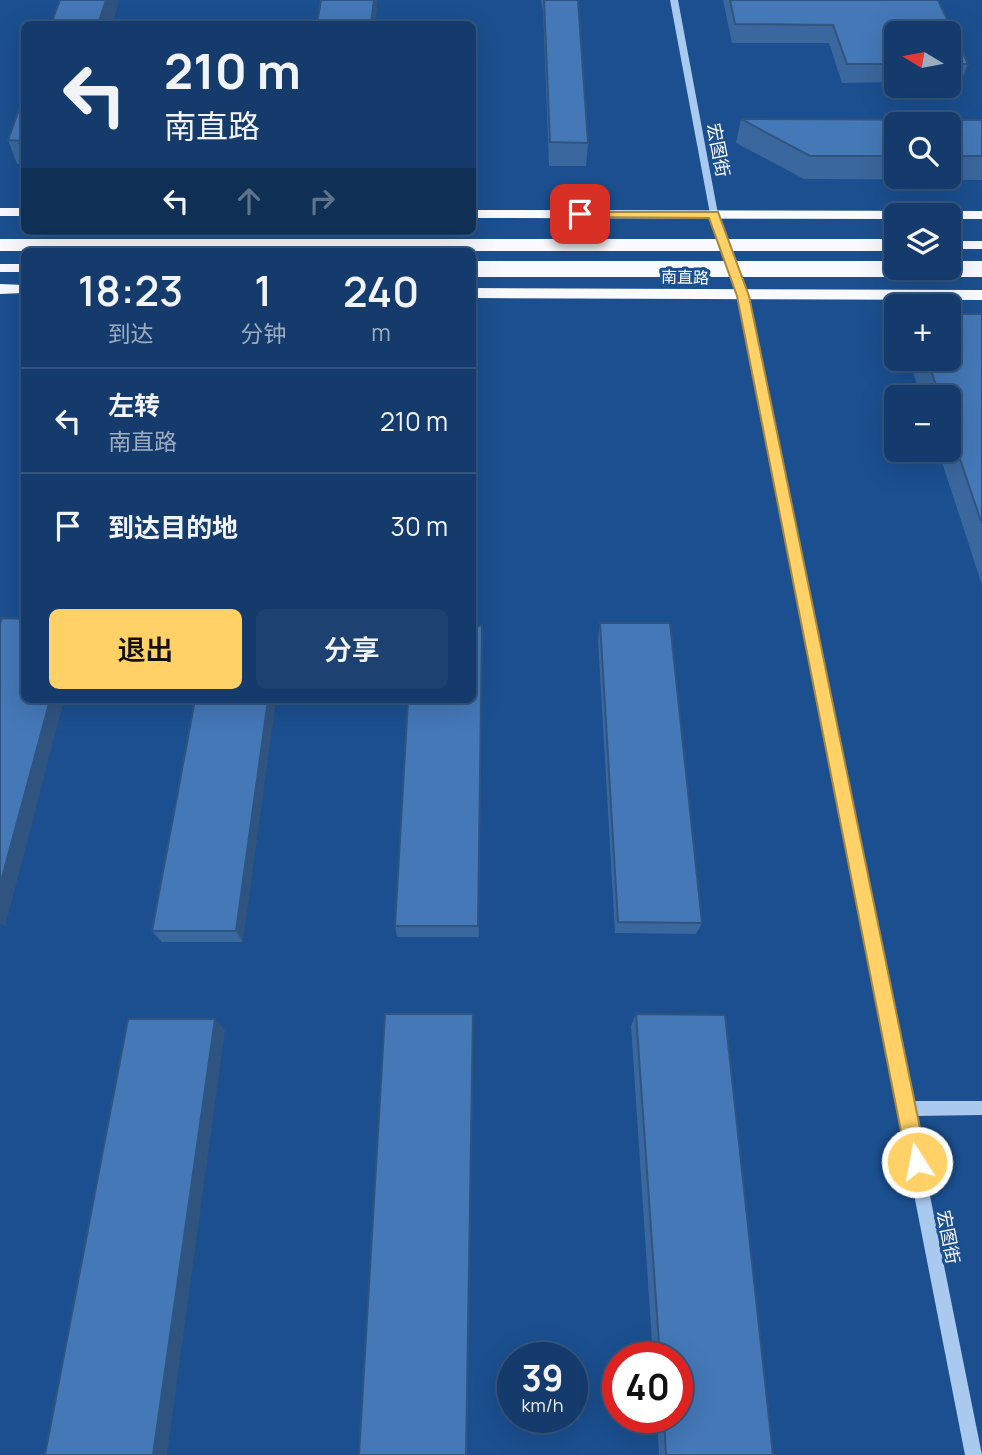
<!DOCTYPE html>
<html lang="zh">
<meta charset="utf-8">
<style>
:root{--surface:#143b6b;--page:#1d4271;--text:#f1f3f6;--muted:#9dadc1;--line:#33557e;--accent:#ffd166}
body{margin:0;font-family:Manrope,"Noto Sans SC",sans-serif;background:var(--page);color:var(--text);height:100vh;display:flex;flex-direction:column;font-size:26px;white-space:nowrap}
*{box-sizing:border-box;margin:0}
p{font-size:23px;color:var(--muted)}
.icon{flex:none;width:38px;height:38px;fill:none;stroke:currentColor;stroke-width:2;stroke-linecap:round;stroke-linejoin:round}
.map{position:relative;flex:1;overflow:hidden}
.details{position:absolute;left:21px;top:248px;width:455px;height:455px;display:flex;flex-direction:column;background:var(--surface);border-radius:10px;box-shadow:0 7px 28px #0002,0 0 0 2px var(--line)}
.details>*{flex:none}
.banner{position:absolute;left:21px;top:21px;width:455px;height:214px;border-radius:10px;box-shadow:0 7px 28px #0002,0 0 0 2px var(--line);background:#143b6b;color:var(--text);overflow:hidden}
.needle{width:46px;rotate:280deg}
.controls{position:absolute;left:884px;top:21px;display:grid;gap:14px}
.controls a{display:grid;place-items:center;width:77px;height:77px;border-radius:10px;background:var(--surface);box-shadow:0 7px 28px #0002,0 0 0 2px var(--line);font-size:35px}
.speed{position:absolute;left:497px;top:1342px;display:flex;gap:14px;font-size:35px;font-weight:700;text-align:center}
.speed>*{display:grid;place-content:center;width:91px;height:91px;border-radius:50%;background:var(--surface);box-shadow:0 7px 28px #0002,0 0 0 2px var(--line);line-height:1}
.speed small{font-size:18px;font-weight:400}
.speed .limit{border:10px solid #d22;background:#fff;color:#111}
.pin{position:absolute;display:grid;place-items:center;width:60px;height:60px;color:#fff;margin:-30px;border-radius:14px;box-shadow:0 4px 10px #0006}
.me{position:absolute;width:77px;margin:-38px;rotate:349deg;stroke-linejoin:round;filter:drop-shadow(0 0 5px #0008)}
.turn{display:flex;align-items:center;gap:24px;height:147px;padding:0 28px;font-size:32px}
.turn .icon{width:91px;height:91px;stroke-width:2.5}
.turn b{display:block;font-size:49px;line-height:60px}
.lanes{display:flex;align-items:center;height:66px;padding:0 28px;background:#0003;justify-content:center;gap:35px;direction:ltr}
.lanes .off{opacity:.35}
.eta{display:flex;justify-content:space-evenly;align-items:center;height:119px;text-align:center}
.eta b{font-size:42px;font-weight:600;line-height:49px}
.cta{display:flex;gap:14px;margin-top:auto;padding:14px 28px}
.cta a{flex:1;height:80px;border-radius:10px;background:var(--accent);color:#111;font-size:28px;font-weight:600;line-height:80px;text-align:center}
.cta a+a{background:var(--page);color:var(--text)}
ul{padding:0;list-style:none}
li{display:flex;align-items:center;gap:21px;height:105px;padding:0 28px;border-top:2px solid var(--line)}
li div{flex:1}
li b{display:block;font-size:26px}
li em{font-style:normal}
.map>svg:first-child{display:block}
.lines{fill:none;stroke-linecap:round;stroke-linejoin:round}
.tertiary{fill:#a9c9ee;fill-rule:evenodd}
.trunk{fill:#f8faff;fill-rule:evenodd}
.trunk-bridge-far1{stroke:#f8faff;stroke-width:12}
.trunk-bridge{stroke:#f8faff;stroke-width:16}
.wall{fill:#3a679d;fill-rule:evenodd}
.shaded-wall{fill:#305480}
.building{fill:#4478b7;stroke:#305480;stroke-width:2}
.route{fill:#ffd166;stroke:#a68842;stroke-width:2}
.labels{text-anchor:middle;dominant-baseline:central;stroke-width:6;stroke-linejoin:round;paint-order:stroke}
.far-street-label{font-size:16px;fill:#fff;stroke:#1b4f8f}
.street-label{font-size:18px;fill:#fff;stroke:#1b4f8f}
</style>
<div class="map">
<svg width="982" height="1455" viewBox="0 0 982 1455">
<rect width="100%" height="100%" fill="#1b4f8f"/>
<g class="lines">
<polygon class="tertiary" points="670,0 678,0 718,214 748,295 911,1101 982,1101 982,1115 914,1116 982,1455 965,1455 738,295 710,214"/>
<g class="trunk">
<rect x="0" y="208" width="24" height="8"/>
<polygon points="472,210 982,211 982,219 948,219 948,215 896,215 896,219 472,218"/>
<rect x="948" y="241" width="34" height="8"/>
<rect x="0" y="264" width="24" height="8"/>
<polygon points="0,284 24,285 24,293 0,294"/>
<polygon points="472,288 982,290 982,300 472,298"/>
</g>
<polyline class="trunk-bridge-far1" points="0,245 896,245"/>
<polyline class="trunk-bridge" points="472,269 982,269"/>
</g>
<g class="wall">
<polygon points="541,0 578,0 588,143 586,166 549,166 543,11"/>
<polygon points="723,0 938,0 968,64 961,82 948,82 948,33 896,33 896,82 842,83 829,43 732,43"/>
<polygon points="24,96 24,164 17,164 8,140"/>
<path d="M 741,119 L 982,120 L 982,180 L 804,179 L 736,143 ZM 896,124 L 948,124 L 948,177 L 896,177 Z"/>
<polygon points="982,314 982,585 938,450 948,450 948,397 921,397 909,359 948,359"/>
<polygon points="600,623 702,923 696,934 615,933 598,640"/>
<polygon points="195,700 243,942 162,942 152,931"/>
<polygon points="472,700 479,937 397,937 395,926"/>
<polygon points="636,1014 773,1455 659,1455 657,1418 677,1418 677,1358 653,1358 631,1026"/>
</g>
<g class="shaded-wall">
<polygon points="106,0 118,0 119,2 112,24 98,24"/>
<polygon points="374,0 378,0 375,24 371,24"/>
<polygon points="50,700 64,700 5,927 0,923 0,885"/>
<polygon points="268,700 276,700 243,942 236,931"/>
<polygon points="473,1014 467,1455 466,1455"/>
<polygon points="215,1019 225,1030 167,1455 153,1455"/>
</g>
<g class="building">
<polygon points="60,0 106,0 98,24 51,24"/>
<polygon points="321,0 374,0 371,24 317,24"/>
<polygon points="544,0 578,0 588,143 550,142"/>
<polygon points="730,0 938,0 968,64 948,64 948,33 896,33 896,64 847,64 833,25 735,24"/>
<polygon points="24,96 24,141 8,140"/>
<polygon points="741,119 982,120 982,156 948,156 948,124 896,124 896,156 810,156"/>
<polygon points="948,314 982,314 982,524 948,424 948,397 940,397 927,359 948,359"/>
<polygon points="2,618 24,619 24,700 50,700 0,885 0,624"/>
<polygon points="600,623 670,623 702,923 618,922"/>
<polygon points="472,626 482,626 478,926 395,926 408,700 472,700"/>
<polygon points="195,700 268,700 236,931 152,931"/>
<polygon points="385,1014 473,1014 466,1455 359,1455"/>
<polygon points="636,1014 725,1015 773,1455 666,1455 664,1418 677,1418 677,1358 660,1358"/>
<polygon points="128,1019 215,1019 153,1455 45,1455"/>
</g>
<polygon class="route" points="576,212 718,212 749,296 927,1162 924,1169 917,1172 910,1169 907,1162 737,296 709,218 580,217 574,214"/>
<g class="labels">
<g class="far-street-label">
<text transform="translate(685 277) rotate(1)">南直路</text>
</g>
<g class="street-label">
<text transform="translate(719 150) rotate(79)">宏图街</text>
<text transform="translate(949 1237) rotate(79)">宏图街</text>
</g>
</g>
</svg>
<div class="controls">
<a><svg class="needle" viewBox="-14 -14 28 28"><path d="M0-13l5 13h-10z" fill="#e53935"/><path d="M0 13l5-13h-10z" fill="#9dadc1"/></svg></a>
<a><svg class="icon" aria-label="search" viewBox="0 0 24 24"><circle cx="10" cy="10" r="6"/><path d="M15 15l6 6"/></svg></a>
<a><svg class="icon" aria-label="layers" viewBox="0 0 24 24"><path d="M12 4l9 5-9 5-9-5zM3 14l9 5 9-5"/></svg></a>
<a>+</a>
<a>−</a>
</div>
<div class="speed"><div>39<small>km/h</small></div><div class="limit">40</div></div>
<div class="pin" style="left:580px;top:214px;background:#d93025"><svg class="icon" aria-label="arrive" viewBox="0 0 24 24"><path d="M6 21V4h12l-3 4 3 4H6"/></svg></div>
<svg class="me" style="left:917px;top:1162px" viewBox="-20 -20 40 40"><circle r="17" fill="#ffd166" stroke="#fff" stroke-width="3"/><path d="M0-11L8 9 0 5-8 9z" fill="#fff"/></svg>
<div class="banner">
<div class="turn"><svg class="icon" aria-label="left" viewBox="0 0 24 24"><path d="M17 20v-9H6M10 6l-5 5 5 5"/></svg><div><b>210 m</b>南直路</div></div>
<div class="lanes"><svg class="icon" aria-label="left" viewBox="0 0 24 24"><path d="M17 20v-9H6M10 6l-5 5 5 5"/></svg><svg class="icon off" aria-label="ahead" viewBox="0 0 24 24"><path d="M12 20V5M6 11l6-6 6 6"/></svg><svg class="icon off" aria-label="right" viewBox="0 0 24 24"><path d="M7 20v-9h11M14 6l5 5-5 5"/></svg></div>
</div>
<section class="details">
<div class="eta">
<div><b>18:23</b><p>到达</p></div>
<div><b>1</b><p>分钟</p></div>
<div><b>240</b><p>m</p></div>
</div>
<ul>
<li><svg class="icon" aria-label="left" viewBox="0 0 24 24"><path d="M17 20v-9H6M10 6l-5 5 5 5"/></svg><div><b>左转</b><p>南直路</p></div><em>210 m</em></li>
<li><svg class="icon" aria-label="arrive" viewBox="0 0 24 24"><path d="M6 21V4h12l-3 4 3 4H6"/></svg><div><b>到达目的地</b></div><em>30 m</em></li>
</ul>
<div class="cta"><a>退出</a><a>分享</a></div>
</section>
</div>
